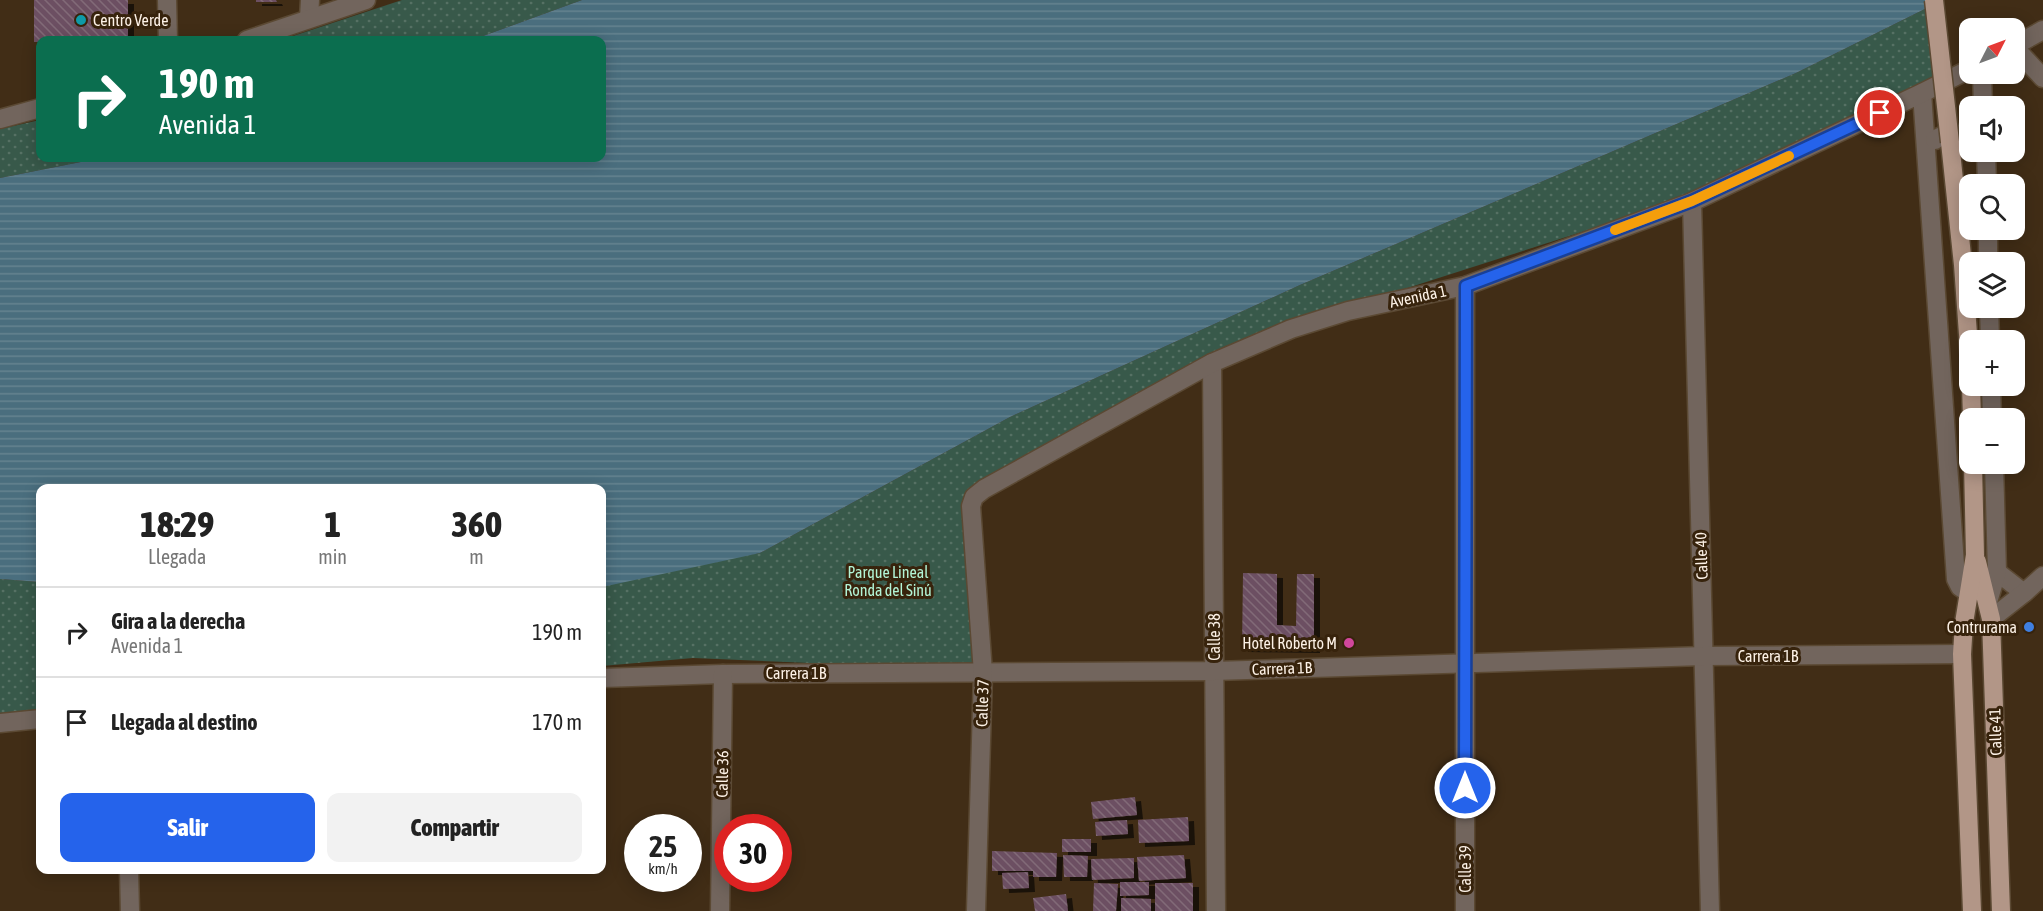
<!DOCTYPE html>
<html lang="es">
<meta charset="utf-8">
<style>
:root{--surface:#fff;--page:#f2f2f2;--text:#222;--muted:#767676;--line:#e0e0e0;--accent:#2563eb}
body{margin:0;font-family:"Asap Condensed",sans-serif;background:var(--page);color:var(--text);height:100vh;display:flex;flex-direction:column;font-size:22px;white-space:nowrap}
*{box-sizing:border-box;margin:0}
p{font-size:20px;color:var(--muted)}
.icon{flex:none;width:33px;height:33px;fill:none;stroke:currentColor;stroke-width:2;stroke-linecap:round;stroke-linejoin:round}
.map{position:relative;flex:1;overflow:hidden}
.panel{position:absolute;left:36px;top:484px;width:570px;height:390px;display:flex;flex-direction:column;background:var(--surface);border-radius:12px;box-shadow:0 3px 15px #0003}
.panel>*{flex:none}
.hud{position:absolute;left:36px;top:36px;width:570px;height:126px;border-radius:12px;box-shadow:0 3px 15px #0003;background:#0b6e4f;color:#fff;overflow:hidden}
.needle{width:39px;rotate:48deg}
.controls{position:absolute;left:1959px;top:18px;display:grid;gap:12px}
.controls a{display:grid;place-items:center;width:66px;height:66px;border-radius:12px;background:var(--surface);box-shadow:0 3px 15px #0003;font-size:30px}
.speed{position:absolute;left:624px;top:814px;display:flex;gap:12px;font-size:30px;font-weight:700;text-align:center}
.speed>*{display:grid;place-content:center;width:78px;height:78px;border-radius:50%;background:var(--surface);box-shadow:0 3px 15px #0003;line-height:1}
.speed small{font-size:15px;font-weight:400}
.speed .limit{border:9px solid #d22;background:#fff;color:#111}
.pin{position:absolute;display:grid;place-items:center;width:51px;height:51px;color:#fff;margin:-26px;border:3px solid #fff;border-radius:50%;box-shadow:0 2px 6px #0007}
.me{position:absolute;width:66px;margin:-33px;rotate:0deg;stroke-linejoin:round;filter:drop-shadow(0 0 4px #0008)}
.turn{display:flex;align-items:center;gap:21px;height:126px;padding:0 24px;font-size:27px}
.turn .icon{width:78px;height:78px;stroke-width:2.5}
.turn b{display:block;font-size:42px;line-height:51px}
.eta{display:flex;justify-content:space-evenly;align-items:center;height:102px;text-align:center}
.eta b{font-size:36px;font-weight:800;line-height:42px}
.button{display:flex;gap:12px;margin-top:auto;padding:12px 24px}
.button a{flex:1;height:69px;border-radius:12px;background:var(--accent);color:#fff;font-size:24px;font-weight:800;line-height:69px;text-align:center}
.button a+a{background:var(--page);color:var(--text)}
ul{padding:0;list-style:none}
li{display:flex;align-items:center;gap:18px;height:90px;padding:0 24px;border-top:2px solid var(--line)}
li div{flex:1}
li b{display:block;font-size:22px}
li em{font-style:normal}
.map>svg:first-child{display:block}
.park{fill:url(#park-dots)}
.water{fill:url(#water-rules)}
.building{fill:url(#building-back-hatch);filter:url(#shadow)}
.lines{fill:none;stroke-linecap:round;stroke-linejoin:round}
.minor-casing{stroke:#5b4933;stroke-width:21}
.major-casing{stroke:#5b4933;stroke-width:21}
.minor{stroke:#72655d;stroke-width:18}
.major{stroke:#b29687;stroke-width:18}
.major-bridge-casing{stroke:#5b4933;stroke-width:21;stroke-linecap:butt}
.major-bridge{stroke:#b29687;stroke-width:18}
.route-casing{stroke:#184099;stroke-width:15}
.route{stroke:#2563eb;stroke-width:10}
.slow{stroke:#f59e0b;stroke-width:10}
.culture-dot{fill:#0f9aa8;stroke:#37230c;stroke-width:2}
.shop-dot{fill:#3f7fe0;stroke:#37230c;stroke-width:2}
.hotel-dot{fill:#d1479c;stroke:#37230c;stroke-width:2}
.labels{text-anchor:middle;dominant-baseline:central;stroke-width:6;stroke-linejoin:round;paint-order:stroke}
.poi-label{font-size:16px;fill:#fdf2e7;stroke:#37230c;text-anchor:end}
.street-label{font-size:16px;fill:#fdf2e7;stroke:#37230c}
.park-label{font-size:16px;fill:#b2f4d6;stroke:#37230c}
</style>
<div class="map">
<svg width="2043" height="911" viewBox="0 0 2043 911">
<defs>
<pattern id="park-dots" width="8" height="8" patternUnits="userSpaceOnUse" patternTransform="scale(1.5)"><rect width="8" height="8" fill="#38594a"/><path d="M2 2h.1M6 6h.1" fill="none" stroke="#567164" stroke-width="1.8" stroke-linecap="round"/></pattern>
<pattern id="water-rules" width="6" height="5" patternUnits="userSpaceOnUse" patternTransform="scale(1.5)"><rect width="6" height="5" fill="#4a6e7e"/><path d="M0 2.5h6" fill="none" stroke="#658390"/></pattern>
<pattern id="building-back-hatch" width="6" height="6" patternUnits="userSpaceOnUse" patternTransform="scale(1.5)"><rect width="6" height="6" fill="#6c5062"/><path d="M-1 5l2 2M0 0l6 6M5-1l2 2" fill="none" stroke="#826a78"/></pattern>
<filter id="shadow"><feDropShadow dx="6" dy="4" stdDeviation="0" flood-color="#0009"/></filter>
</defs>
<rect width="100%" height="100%" fill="#412d16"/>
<g class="park">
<polygon points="402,0 582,0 472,40 281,40"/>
<polygon points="1935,4 1939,74 1688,198 1314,318 972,492 979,670 693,658 602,666 602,579 760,553 1010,417 1300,285 1796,73"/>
<polygon points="40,120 40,158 101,158 0,178 0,129"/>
<polygon points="0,579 40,582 40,717 0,721"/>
</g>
<polygon class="water" points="582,0 1943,0 1796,73 1300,285 1010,417 760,553 602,587 602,489 40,489 40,582 0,579 0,178 101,158 602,158 602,40 472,40"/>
<g class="building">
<polygon points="34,0 128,0 128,40 40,40 40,42 34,42"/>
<polygon points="256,0 276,0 277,2 256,2"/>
<polygon points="1243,573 1277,574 1277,625 1296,626 1297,574 1314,574 1314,649 1242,648"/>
<polygon points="1135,797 1137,815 1093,819 1091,802"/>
<polygon points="1188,817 1189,841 1139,843 1138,820"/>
<polygon points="1127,820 1128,834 1096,836 1095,822"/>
<rect x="1062" y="839" width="29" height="13"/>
<polygon points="992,851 1057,853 1056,877 1033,877 1033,871 992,871"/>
<polygon points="1063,855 1088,856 1087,877 1064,877"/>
<polygon points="1184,855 1186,878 1139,881 1137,857"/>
<polygon points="1134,858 1134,878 1092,880 1091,859"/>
<polygon points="1028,872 1029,888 1003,889 1002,873"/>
<polygon points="1120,882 1149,882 1149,895 1120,896"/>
<polygon points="1094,883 1118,884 1116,911 1093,911"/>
<rect x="1155" y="883" width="38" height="28"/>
<polygon points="1066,894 1068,911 1035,911 1033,898"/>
<polygon points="1121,898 1151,899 1151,911 1121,911"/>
</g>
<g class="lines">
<defs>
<g id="minor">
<polyline points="167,0 168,40"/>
<polyline points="309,18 310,0"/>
<polyline points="247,40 366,0"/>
<polyline points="2014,46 2043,30"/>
<polyline points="2014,47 2043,78"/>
<polyline points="1982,74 1983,106"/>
<polyline points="1922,93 1956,579 1960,587 1969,593"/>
<polyline points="0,119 40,108"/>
<path d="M 1935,140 C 1946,131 1957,133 1970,137"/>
<polyline points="1986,152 1987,184"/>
<polyline points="1692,202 1710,911"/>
<polyline points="1988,230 1988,262"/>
<polyline points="1989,308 1990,340"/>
<polyline points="1212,363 1216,911"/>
<polyline points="1991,386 1992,418"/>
<polyline points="1997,572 2024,593"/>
<polyline points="1988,602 1997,572 1994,464"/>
<polyline points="1991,619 2024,593 2043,576"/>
<polyline points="602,678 723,674 1214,671 1704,656 1962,654"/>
<polyline points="0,723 40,719"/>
<polyline points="129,870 130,911"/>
<polyline points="720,911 723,674"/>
<polyline points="976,911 983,673 971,506 974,497 984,489 1212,363 1247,348 1291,329 1348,311 1465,286 1692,202 1922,93 1970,69"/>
<polyline points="1465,911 1465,286"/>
</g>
<g id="major">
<polyline points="1950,142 1963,265 1970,362"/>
<polyline points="1971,386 1972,418"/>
<polyline points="1977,562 1991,619 2001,911"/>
<polyline points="1972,911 1962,654 1964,623 1975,555 1973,464"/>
</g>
</defs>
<use href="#minor" class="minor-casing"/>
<use href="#major" class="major-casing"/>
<use href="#minor" class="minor"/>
<use href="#major" class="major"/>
<defs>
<polyline id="major-bridge" points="1934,0 1950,142"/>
</defs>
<use href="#major-bridge" class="major-bridge-casing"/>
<use href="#major-bridge" class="major-bridge"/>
</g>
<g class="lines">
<defs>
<polyline id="route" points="1465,788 1466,286 1692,201 1880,113"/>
</defs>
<use href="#route" class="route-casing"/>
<use href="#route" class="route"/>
<polyline class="slow" points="1615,230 1692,201 1789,156"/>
</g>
<circle class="culture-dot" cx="81" cy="20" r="6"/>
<circle class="shop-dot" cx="2029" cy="627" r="6"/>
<circle class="hotel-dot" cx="1349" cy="643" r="6"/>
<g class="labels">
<g class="poi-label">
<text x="93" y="20" text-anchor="start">Centro Verde</text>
<text x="2017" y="627">Contrurama</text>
<text x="1337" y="643">Hotel Roberto M</text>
</g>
<g class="street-label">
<text transform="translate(1418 296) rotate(-12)">Avenida 1</text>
<text transform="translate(1701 556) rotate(-92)">Calle 40</text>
<text transform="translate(1214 637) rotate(-90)">Calle 38</text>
<text x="1768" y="656">Carrera 1B</text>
<text transform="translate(1282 668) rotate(-2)">Carrera 1B</text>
<text x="796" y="673">Carrera 1B</text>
<text transform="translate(982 703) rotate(-88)">Calle 37</text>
<text transform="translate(1995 732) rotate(-92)">Calle 41</text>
<text transform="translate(722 774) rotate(-89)">Calle 36</text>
<text transform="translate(1465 869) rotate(-90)">Calle 39</text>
</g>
<g class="park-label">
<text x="888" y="572">Parque Lineal<tspan x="888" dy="18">Ronda del Sinú</tspan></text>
</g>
</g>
</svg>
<div class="controls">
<a><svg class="needle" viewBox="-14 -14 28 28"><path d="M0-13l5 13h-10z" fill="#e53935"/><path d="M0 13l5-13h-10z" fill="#767676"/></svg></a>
<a><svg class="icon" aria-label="sound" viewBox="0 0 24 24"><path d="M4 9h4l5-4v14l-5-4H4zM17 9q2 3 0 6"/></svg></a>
<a><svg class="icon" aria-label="search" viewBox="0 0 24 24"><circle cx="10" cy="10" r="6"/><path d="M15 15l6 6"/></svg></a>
<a><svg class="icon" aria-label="layers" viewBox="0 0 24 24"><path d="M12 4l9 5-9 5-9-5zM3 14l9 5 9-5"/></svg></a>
<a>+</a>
<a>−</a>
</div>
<div class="speed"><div>25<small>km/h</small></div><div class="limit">30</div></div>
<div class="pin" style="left:1880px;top:113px;background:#d93025"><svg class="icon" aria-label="arrive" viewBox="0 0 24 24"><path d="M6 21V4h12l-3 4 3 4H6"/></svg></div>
<svg class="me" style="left:1465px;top:788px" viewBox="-20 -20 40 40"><circle r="17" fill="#2563eb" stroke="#fff" stroke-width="3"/><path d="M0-11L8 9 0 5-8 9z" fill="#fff"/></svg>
<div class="hud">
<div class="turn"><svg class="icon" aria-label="right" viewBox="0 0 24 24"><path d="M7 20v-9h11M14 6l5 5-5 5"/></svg><div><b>190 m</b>Avenida 1</div></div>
</div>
<section class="panel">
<div class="eta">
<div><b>18:29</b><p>Llegada</p></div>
<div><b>1</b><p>min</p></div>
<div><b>360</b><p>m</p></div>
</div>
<ul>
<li><svg class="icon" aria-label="right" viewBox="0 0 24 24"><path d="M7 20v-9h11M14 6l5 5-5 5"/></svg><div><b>Gira a la derecha</b><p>Avenida 1</p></div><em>190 m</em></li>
<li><svg class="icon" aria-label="arrive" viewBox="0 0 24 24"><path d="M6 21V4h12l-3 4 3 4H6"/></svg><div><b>Llegada al destino</b></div><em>170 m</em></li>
</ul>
<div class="button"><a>Salir</a><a>Compartir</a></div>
</section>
</div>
